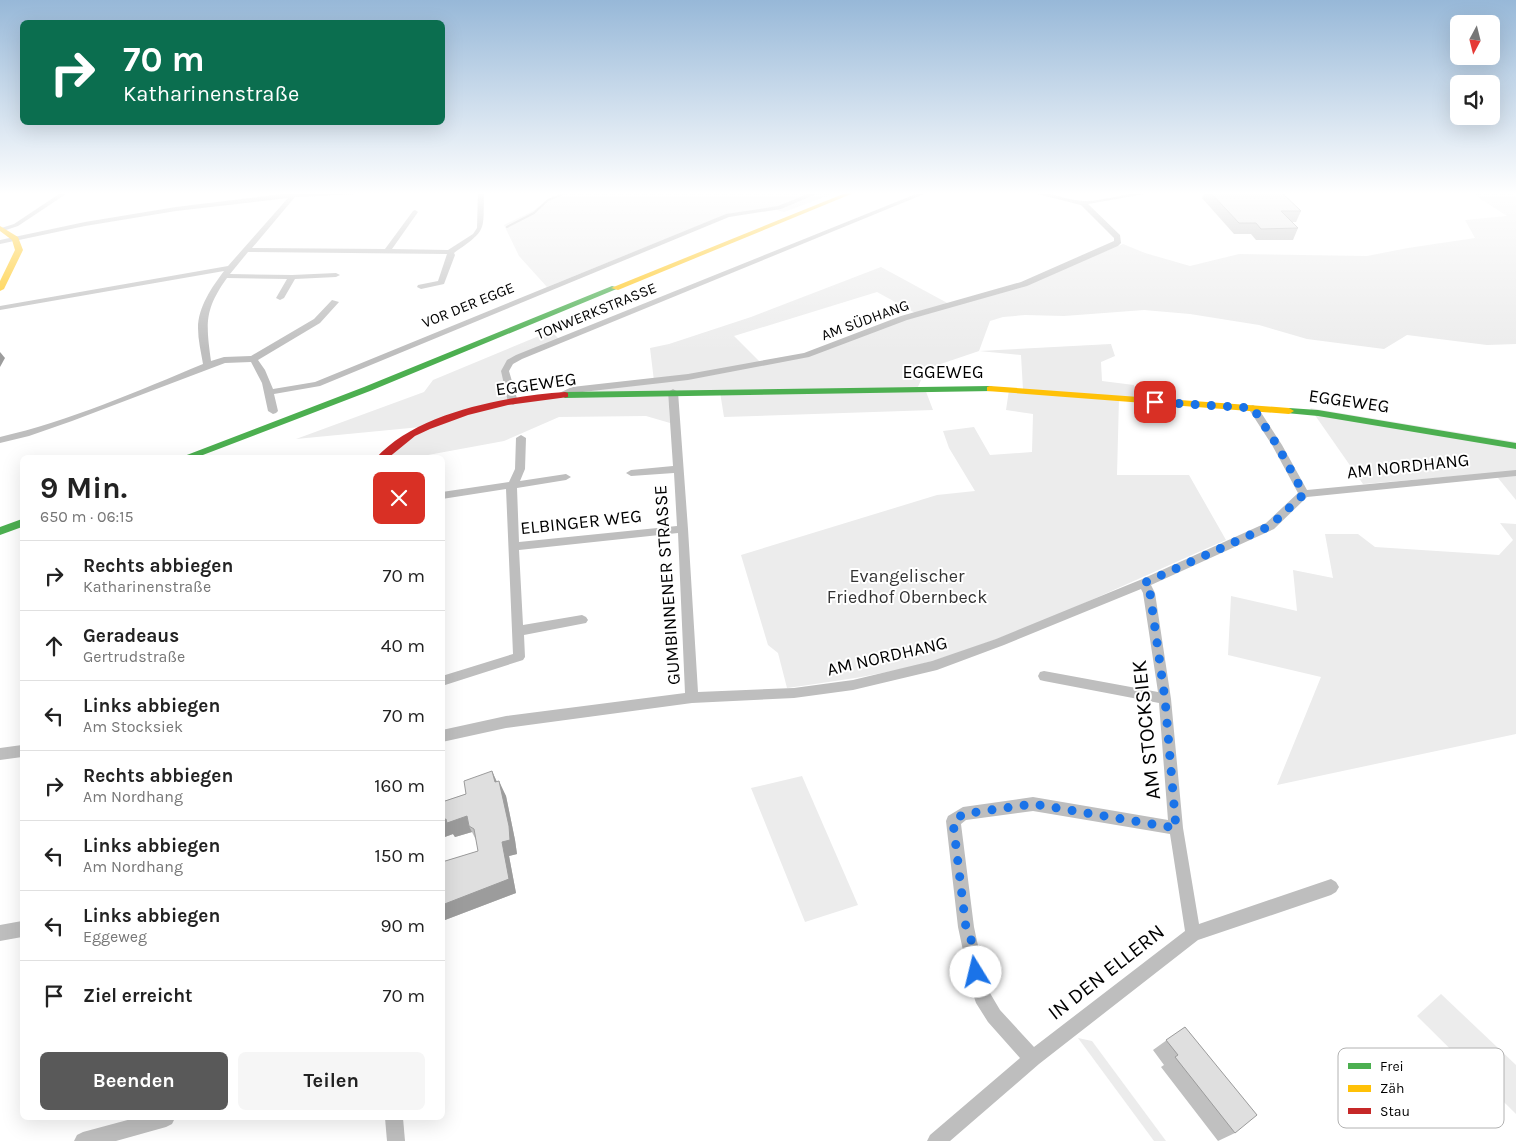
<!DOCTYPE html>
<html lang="de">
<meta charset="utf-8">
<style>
:root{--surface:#fff;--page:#f6f6f6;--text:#222;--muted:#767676;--line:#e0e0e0;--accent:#595959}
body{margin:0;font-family:Karla,sans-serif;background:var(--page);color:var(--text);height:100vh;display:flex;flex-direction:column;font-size:19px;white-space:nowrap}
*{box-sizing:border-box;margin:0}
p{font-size:16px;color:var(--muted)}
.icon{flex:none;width:28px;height:28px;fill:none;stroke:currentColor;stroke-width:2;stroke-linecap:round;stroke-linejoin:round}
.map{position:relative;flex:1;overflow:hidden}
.panel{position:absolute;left:20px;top:455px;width:425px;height:665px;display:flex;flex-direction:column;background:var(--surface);border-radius:8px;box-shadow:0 5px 20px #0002}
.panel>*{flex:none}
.hud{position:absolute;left:20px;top:20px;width:425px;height:105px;border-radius:8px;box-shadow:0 5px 20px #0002;background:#0b6e4f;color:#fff;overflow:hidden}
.needle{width:32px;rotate:187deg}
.tools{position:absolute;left:1450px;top:15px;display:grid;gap:10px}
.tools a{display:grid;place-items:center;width:50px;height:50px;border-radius:8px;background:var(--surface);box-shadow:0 5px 20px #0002;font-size:25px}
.pin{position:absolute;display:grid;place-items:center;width:42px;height:42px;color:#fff;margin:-21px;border-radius:10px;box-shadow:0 2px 8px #0006}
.me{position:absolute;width:55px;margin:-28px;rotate:351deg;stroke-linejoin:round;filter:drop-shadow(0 0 4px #0008)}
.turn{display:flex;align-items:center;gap:18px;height:105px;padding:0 20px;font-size:22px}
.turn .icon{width:65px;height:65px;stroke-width:2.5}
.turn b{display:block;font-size:35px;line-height:42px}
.round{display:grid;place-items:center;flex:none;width:52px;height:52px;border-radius:8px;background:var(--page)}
.summary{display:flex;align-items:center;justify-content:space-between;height:85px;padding:0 20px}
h1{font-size:30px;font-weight:700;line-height:38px}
.action{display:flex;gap:10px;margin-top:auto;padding:10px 20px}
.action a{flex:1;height:58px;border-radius:8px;background:var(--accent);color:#fff;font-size:20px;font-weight:700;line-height:58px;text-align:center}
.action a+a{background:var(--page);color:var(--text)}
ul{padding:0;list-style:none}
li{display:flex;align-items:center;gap:15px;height:70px;padding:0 20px;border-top:1px solid var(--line)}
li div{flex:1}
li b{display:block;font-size:19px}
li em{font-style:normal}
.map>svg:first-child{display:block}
.green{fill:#ececec;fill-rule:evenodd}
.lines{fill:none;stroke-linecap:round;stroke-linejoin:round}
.stream{stroke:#bfbfbf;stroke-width:2}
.street{fill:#bebebe;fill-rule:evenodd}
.fast{fill:#4caf50;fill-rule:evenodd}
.slow{fill:#ffc107;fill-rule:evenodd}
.jam{fill:#c62828;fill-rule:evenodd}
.wall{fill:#c0c0c0}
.shaded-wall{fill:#9c9c9c}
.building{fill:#dfdfdf;stroke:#9c9c9c}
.route{stroke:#1a73e8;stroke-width:9;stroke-dasharray:0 16.2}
.labels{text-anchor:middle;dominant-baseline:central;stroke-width:4;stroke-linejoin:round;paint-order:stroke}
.far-street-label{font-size:15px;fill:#000;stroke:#fff}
.street-label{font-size:18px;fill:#000;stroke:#fff}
.park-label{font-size:18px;fill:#333;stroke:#fff}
.near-street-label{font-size:21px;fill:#000;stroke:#fff}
.key{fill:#fff;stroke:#b2b2b2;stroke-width:1}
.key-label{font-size:14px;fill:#000}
</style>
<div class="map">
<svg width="1516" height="1141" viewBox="0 0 1516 1141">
<rect width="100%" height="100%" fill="#fff"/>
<g class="green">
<polygon points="567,192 819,193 838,192 784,212 773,209 727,214 547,287 519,256 504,225 533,211 552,197"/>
<path d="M 1470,192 L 1516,192 L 1516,344 L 1487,345 L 1407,335 L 1384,349 L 1307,339 L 1259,325 L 1190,314 L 1144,310 L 1064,316 L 1025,315 L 1003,317 L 990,321 L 979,351 L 1111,344 L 1115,356 L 1101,362 L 1102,381 L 1134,385 L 1137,399 L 1119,398 L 1117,475 L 1189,475 L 1226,540 C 1131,581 1032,631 932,661 C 885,675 835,681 787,688 L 778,653 L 768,645 L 741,555 L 937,495 L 975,491 L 949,448 L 943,431 L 974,427 L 990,455 L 1032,452 L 1033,414 L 1006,410 L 1009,390 L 1023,390 L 1021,355 L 979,351 L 926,369 L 917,389 L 925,389 L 933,410 L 724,417 L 720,392 L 668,392 L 670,423 L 646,416 L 559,417 L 504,441 L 428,455 L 423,457 L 383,457 L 431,426 L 296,439 L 424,392 L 433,380 L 551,331 L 560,340 L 507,361 C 497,373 509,389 514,403 L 654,381 L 650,348 L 669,344 L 751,317 L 881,267 L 951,305 L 1025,284 L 1123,244 L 1145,253 L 1190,266 L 1239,254 L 1367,256 L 1408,248 L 1475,238 L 1465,220 L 1507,216 ZM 877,292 L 917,314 L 807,355 L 761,363 L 734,336 Z"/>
<polygon points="1310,408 1516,442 1516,500 1494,473 1363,484"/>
<polygon points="1500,523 1516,524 1516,734 1277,785 1321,677 1228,655 1231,596 1297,611 1293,570 1333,578 1325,534 1358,534 1375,547 1499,555 1513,540"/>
<polygon points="802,776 858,905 805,922 751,788"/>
<polygon points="1441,994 1516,1065 1516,1114 1417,1016"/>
<polygon points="1078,1038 1092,1041 1166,1141 1154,1141"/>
</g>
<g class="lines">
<polyline class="stream" points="507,227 534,213 548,200 561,195"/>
<g class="street">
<polygon points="62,192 69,192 18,226 3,231 0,230 1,228 14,224"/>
<path d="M 293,192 L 363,192 L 360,194 L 295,197 L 252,248 L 385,249 L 413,211 L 415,210 L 418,212 L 392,249 L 448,250 L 473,234 L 477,228 L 478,192 L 484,192 C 483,232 488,229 454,253 L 455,255 L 444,284 L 421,289 L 417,287 L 418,285 L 438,281 L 447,254 L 248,252 L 230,274 L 292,275 L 336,273 L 340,275 L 336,277 L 295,279 L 284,298 L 280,300 L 276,298 L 287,279 L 227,278 C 204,310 206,324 211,361 L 224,357 L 251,356 L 314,319 L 332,300 L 339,302 L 320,323 L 258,360 L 265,370 L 273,389 L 315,382 L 726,214 L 778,206 L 813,192 L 821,192 L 781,209 L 729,217 L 320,386 L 274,394 L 278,411 L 276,413 L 273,414 L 268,411 L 262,383 L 251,362 L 225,363 L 72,421 L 29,436 L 0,443 L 0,437 C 69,421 138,391 203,364 C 201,352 198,340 198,328 C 198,307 212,287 224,271 L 0,310 L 0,306 L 228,266 L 288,198 L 176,211 L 85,226 L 0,244 L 0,240 L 85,222 L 176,207 L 291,193 Z"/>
<polygon points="921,192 929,192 522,359 513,364 509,371 518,402 513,405 508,402 501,371 507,360 516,355"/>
<path d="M 1029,192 C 1047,190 1064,200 1083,201 C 1105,202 1132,190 1156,192 L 1088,204 L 1120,235 L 1121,243 L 1118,246 L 1027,286 L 907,320 L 809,357 L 688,380 L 574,393 L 560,398 L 555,395 L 572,387 L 688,374 L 804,353 L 901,316 L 1021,282 L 1114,241 L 1114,238 L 1081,205 Z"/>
<path d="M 673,389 L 678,392 L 688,529 L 698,692 L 794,688 L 853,680 L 932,661 L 996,639 L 1140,580 L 1266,523 L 1298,493 L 1272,445 L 1248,408 L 1250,406 L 1253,405 L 1258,408 L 1282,445 L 1307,490 L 1516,470 L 1516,476 L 1307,497 L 1274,529 L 1151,585 L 1155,593 L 1171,699 L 1183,828 L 1199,924 L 1331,879 L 1336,882 L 1339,887 L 1336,892 L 1331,895 L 1198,940 L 1039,1064 L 950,1141 L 927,1141 L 930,1135 L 1020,1058 L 988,1022 L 976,1003 L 971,988 L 958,927 L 946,821 L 948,816 L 963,807 L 1033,797 L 1168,820 L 1159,703 L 1044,681 L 1040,680 L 1038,676 L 1040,672 L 1044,671 L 1158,692 L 1143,593 L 1141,589 L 1004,645 L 937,670 L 853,690 L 794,698 L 692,703 L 506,728 L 442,742 L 442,730 L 506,716 L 685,693 L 678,533 L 519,550 L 523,625 L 582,615 L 586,617 L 588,620 L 586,623 L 524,635 L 525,657 L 523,660 L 442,686 L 442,676 L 513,654 L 506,489 L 442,499 L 442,492 L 509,482 L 515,469 L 516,438 L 521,435 L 526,438 L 525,469 L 520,481 L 566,474 L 571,477 L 566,480 L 517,488 L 519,542 L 677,526 L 674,473 L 631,476 L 626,473 L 631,470 L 673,466 L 668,392 ZM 1033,811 L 1170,834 L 1185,931 L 1034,1047 L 1000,1010 L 987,988 L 974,927 L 961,824 L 966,820 Z"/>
<polygon points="22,745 22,757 0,760 0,748"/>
<polygon points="22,921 22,937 0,941 0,925"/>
<polygon points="135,1118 175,1118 172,1124 166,1127 116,1141 74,1141 77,1135 83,1132"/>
<polygon points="385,1118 403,1118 405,1141 387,1141"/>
</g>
<g class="fast">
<polygon points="612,286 619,288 370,391 195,458 179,458 364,387"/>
<polygon points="990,386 993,387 993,391 565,398 560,395 565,392"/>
<polygon points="1289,408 1318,410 1516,443 1516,449 1318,416 1286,413 1284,411"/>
<polygon points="22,519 22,527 0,535 0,527"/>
</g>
<g class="slow">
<polygon points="848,192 856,192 618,290 611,288"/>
<polygon points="0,226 18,237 23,250 4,289 0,291 0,281 15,250 12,240 0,231"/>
<polygon points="990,386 1289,408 1294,411 1289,414 987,391 987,387"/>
</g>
<path class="jam" d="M 565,392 L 568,393 L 568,397 L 508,405 L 468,415 L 430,429 L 415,436 L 388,458 L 376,458 C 417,412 507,396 565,392 Z"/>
</g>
<g class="wall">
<polygon points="1204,192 1281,192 1301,211 1296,222 1292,222 1298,228 1293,240 1256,240 1251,234 1234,234 1202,198"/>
<polygon points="492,771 497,782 506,796 515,840 517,854 509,856 516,893 445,920 442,917 442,862 478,851 476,840 472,832 455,837 453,834 442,838 442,802 466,794"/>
<polygon points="1185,1027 1235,1133 1218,1141 1161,1067 1164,1065 1153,1050"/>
</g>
<g class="shaded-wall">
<polygon points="0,352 5,358 0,367"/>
<polygon points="492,771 499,787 495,782"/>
<polygon points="499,781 506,796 515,840 517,854 509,856 516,893 445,920 442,917 442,905 502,842"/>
<polygon points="467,816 469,826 472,832 455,837 453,834 442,838 442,820 446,819"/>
</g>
<g class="building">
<polygon points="1210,192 1281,192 1301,211 1281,211 1298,228 1261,229 1256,223 1239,223"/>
<polygon points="492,771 495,782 499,781 509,826 510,840 502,842 509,879 442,905 442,862 478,851 474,829 469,826 467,816 447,823 446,819 442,820 442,802 466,794 464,781"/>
<polygon points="1185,1027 1257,1115 1235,1133 1175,1057 1178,1055 1166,1040"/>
</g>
<linearGradient id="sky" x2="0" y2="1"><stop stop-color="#97b8d8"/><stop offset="0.55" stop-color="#fff"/><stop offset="1" stop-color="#fff" stop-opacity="0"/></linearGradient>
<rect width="1516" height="351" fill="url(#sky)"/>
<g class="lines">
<polyline class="route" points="976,972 972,942 966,928 953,822 963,814 1033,804 1176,828 1165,699 1150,593 1144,583 1270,526 1304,494 1277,445 1253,408 1155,402"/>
</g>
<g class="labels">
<g class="far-street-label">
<text transform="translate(468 305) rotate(-22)">VOR DER EGGE</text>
<text transform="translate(596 311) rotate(-22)">TONWERKSTRASSE</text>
<text transform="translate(865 320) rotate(-20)">AM SÜDHANG</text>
</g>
<g class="street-label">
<text x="943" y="372">EGGEWEG</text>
<text transform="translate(536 384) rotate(-8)">EGGEWEG</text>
<text transform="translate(1349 401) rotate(8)">EGGEWEG</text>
<text transform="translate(1408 466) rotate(-6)">AM NORDHANG</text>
<text transform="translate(581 522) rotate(-6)">ELBINGER WEG</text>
<text transform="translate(667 585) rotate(-94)">GUMBINNENER STRASSE</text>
<text transform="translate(887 656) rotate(-13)">AM NORDHANG</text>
</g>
<g class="park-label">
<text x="907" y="576">Evangelischer<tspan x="907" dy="21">Friedhof Obernbeck</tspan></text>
</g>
<g class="near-street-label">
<text transform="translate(1146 730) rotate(-96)">AM STOCKSIEK</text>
<text transform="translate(1106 972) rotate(-38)">IN DEN ELLERN</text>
</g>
</g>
<rect x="1338" y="1048" width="166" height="80" rx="8" class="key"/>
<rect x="1348" y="1063" width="23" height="6" fill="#4caf50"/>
<rect x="1348" y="1085" width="23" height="7" fill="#ffc107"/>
<rect x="1348" y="1108" width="23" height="6" fill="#c62828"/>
<g class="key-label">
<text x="1380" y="1071">Frei</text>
<text x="1380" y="1093">Zäh</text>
<text x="1380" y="1116">Stau</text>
</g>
</svg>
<div class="tools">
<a><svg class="needle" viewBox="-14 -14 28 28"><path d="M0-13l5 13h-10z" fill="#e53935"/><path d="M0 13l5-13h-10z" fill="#767676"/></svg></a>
<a><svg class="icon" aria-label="sound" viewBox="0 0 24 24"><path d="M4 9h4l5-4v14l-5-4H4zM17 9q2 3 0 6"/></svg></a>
</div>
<div class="pin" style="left:1155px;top:402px;background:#d93025"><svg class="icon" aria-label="arrive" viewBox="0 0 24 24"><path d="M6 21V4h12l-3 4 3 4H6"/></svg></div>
<svg class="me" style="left:976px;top:972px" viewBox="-20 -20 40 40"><circle r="19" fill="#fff"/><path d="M0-13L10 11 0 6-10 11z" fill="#1a73e8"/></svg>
<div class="hud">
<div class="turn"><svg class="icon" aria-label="right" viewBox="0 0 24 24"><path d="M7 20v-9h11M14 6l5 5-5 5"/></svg><div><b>70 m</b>Katharinenstraße</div></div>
</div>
<section class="panel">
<div class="summary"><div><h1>9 Min.</h1><p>650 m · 06:15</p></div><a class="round" style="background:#d93025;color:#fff"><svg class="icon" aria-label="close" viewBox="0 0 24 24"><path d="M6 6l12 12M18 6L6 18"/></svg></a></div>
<ul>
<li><svg class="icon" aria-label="right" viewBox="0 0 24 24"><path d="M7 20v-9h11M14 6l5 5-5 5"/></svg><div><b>Rechts abbiegen</b><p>Katharinenstraße</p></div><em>70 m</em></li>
<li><svg class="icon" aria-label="ahead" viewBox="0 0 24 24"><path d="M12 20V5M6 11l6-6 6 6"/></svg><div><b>Geradeaus</b><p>Gertrudstraße</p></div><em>40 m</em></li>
<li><svg class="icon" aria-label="left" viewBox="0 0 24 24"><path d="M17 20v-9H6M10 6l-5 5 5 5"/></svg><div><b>Links abbiegen</b><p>Am Stocksiek</p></div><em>70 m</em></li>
<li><svg class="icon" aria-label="right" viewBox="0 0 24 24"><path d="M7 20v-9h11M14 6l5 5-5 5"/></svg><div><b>Rechts abbiegen</b><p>Am Nordhang</p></div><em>160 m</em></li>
<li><svg class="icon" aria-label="left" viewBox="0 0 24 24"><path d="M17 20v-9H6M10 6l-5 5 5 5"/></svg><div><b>Links abbiegen</b><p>Am Nordhang</p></div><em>150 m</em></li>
<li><svg class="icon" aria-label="left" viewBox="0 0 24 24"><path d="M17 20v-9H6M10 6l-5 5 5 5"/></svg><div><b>Links abbiegen</b><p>Eggeweg</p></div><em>90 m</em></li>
<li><svg class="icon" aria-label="arrive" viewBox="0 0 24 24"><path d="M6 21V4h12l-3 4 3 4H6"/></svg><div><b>Ziel erreicht</b></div><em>70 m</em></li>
</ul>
<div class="action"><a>Beenden</a><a>Teilen</a></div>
</section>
</div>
